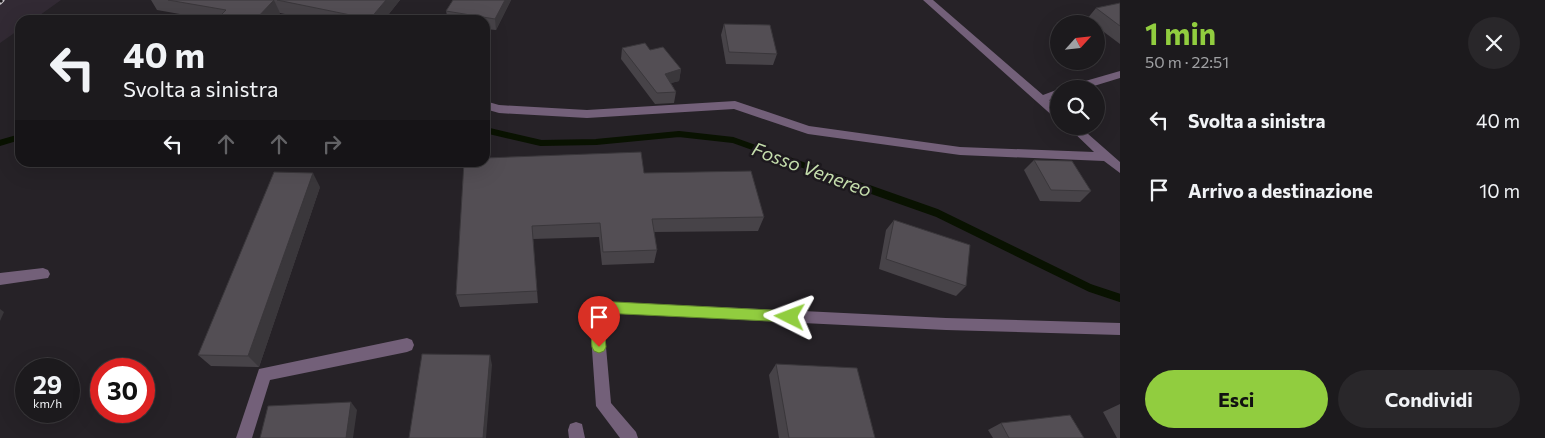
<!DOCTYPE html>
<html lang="it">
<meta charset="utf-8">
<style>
:root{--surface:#1c1a1d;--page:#29272a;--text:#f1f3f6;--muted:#a0a1a4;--line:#3a383b;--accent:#91cd3f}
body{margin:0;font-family:Commissioner,sans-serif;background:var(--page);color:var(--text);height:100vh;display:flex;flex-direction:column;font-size:19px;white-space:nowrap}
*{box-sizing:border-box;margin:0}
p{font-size:16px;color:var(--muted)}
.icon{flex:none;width:28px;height:28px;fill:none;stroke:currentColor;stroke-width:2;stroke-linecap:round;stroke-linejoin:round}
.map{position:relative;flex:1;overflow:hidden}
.details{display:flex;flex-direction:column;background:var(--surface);width:425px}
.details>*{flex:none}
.guide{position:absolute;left:15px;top:15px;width:475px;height:152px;border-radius:15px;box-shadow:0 5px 20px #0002,0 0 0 1px var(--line);background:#1c1a1d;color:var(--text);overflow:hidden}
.needle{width:32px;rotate:63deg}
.buttons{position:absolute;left:1050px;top:15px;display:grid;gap:10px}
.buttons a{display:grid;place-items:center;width:55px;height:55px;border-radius:50%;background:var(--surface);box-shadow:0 5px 20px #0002,0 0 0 1px var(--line);font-size:25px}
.speed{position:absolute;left:15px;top:358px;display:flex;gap:10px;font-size:25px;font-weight:700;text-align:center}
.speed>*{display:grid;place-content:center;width:65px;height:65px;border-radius:50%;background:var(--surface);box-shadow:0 5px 20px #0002,0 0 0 1px var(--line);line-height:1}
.speed small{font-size:12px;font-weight:400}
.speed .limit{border:8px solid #d22;background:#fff;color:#111}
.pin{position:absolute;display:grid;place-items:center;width:42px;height:42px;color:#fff;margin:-51px -21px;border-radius:50% 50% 50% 0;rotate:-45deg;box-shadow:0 0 5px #0007}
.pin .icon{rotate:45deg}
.me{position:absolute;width:55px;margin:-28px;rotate:273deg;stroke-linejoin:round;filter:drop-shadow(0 0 4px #0008)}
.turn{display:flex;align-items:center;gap:18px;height:105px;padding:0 25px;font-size:22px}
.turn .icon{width:65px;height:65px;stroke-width:2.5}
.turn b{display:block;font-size:35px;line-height:42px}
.lanes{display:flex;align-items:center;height:48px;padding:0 25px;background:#0003;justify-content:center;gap:25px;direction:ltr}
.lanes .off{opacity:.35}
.round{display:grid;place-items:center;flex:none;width:52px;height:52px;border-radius:26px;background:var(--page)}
.headline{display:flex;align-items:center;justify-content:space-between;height:85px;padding:0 25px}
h1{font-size:30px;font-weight:700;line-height:38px;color:var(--accent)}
.primary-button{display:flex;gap:10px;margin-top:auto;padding:10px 25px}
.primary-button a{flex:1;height:58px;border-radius:30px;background:var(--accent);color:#111;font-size:20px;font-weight:700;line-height:58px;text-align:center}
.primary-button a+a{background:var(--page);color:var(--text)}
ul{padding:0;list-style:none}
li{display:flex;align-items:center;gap:15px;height:70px;padding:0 25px}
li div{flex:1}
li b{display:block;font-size:19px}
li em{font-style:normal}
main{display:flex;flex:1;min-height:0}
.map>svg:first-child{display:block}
.built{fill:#322a34}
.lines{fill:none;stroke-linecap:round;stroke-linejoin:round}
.stream-far1{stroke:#091201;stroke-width:6}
.stream{stroke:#091201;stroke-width:8}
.minor{fill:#736079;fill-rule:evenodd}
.rail-casing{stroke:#c8c4c9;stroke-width:5}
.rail{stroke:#1d191e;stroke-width:3;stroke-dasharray:9;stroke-linecap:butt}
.wall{fill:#474348}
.shaded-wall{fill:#3a373b}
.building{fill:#534e54;stroke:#3a373b}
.route{fill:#91cd3f;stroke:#5e8529}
.labels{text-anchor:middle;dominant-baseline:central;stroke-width:5;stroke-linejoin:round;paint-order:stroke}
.water-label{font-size:19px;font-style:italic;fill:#c4ddac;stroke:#1d191e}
</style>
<main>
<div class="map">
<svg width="1120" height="438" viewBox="0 0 1120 438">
<rect width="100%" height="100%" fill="#262227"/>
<polygon class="built" points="0,0 61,0 33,20 20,20 20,29 0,43"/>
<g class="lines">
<g class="stream-far1">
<polyline points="485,130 541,143 596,142 679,134 733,140 873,190"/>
<polyline points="0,143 20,137"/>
</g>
<polyline class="stream" points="869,189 937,213 1090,288 1120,298"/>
<g class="minor">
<polygon points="923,0 933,0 1043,95 1059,89 1059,97 1049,100 1059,109 1059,119 1055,118"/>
<polygon points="1120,71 1120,78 1084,89 1067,89 1068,86"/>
<polygon points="485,101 499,105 587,110 735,101 809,126 960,147 1094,152 1067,126 1079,126 1120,162 1120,173 1104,161 960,155 808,134 734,109 587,118 499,113 485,109"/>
<polygon points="43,268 48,270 50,274 48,278 0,285 0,273"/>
<polygon points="596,301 946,318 1120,323 1120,335 946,330 603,313 611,403 636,432 638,438 620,438 596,406 589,307 591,303"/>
<polygon points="407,338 412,340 414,345 412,350 407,352 270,380 252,438 236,438 259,369"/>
<polygon points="576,422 582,424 585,438 569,438 568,430 570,424"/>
</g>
<defs>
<polyline id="rail" points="0,2 2,0"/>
</defs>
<use href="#rail" class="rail-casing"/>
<use href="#rail" class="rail"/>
</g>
<g class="wall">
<polygon points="151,0 400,0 384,20 314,20 280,13 273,20 214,20 157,10"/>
<polygon points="453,0 511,0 496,30 485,29 485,20 448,20 446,11"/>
<polygon points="1120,3 1120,44 1096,26 1096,24 1093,24 1087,19 1096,8"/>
<polygon points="724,24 777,54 773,65 726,64 721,35"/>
<polygon points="622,48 650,50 681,69 679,81 671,83 676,92 674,103 655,104 621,59"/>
<polygon points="1034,160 1091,191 1080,202 1040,201 1024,170"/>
<polygon points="464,162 644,173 764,217 758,231 654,232 657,250 654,263 602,265 599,237 533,239 538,303 460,307 456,295"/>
<polygon points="320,187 259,367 211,366 198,355"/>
<polygon points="894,220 966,286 956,296 879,269 886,230"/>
<polygon points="776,364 875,438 779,438 769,375"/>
<polygon points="1120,404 1120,438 1117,438 1103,412"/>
<polygon points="1001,423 1084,438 993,438 988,430"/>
</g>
<g class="shaded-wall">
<polygon points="274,0 280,13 273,20 255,20"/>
<polygon points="386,0 400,0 384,20 370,20 370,19"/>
<polygon points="505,0 511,0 496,30 495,19"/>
<polygon points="681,69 679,81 663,85 665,74"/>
<polygon points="313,173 320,187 259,367 248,356"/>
<polygon points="0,309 4,312 0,321"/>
<polygon points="490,355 492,365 486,438 483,438"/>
<polygon points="351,402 357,410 353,438 346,438"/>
</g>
<g class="building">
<polygon points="168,0 274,0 255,20 216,20 226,10"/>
<polygon points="277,0 386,0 370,19"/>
<polygon points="453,0 505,0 495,19 446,11"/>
<polygon points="1120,3 1120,26 1096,8"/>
<polygon points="724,24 770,25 777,54 729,52"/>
<polygon points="645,43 650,50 663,47 681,69 665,74 676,92 657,93 622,48"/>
<polygon points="641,152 644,173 751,171 764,217 652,219 657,250 603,252 600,223 532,226 537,291 456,295 464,162 485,162 485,158"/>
<polygon points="1034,160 1072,161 1091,191 1051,190"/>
<polygon points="274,172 313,173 248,356 198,355"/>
<polygon points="894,220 970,245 966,286 886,259"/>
<polygon points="422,354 490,355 483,438 409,438"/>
<polygon points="776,364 857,368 875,438 789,438"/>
<polygon points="351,402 346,438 260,438 268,406"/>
<polygon points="1070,415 1084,438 1009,438 1001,423"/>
</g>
<polygon class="route" points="596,301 790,311 795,313 796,317 795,321 790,322 602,313 606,347 604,351 599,353 594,351 592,347 589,307 591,303"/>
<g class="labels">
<g class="water-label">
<text transform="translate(812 169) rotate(20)">Fosso Venereo</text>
</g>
</g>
</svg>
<div class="buttons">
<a><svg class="needle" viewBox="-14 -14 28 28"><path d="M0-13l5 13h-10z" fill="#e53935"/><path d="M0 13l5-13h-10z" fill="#a0a1a4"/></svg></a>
<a><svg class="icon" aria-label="search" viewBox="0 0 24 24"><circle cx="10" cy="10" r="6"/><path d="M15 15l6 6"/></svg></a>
</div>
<div class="speed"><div>29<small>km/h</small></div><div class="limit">30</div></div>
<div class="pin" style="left:599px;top:347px;background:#d93025"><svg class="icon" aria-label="arrive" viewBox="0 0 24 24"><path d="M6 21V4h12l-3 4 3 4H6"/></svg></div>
<svg class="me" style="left:790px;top:317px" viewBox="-20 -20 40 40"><path d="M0-17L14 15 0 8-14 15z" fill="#91cd3f" stroke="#fff" stroke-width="4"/></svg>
<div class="guide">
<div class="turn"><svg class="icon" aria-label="left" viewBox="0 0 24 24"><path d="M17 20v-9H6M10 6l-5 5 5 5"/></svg><div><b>40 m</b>Svolta a sinistra</div></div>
<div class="lanes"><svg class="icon" aria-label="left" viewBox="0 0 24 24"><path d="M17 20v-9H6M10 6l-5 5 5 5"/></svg><svg class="icon off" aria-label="ahead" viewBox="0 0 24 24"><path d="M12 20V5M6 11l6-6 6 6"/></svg><svg class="icon off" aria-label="ahead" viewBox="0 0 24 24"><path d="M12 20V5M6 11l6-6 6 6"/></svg><svg class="icon off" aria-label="right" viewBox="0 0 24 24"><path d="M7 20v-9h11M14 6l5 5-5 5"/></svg></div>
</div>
</div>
<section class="details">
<div class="headline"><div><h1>1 min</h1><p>50 m · 22:51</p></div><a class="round"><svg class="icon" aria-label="close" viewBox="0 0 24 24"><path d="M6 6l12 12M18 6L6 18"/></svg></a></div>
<ul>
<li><svg class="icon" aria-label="left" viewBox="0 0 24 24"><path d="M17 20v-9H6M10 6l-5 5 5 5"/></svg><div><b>Svolta a sinistra</b></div><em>40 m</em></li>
<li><svg class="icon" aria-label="arrive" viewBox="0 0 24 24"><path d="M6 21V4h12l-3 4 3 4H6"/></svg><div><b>Arrivo a destinazione</b></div><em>10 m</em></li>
</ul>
<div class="primary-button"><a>Esci</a><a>Condividi</a></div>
</section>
</main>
